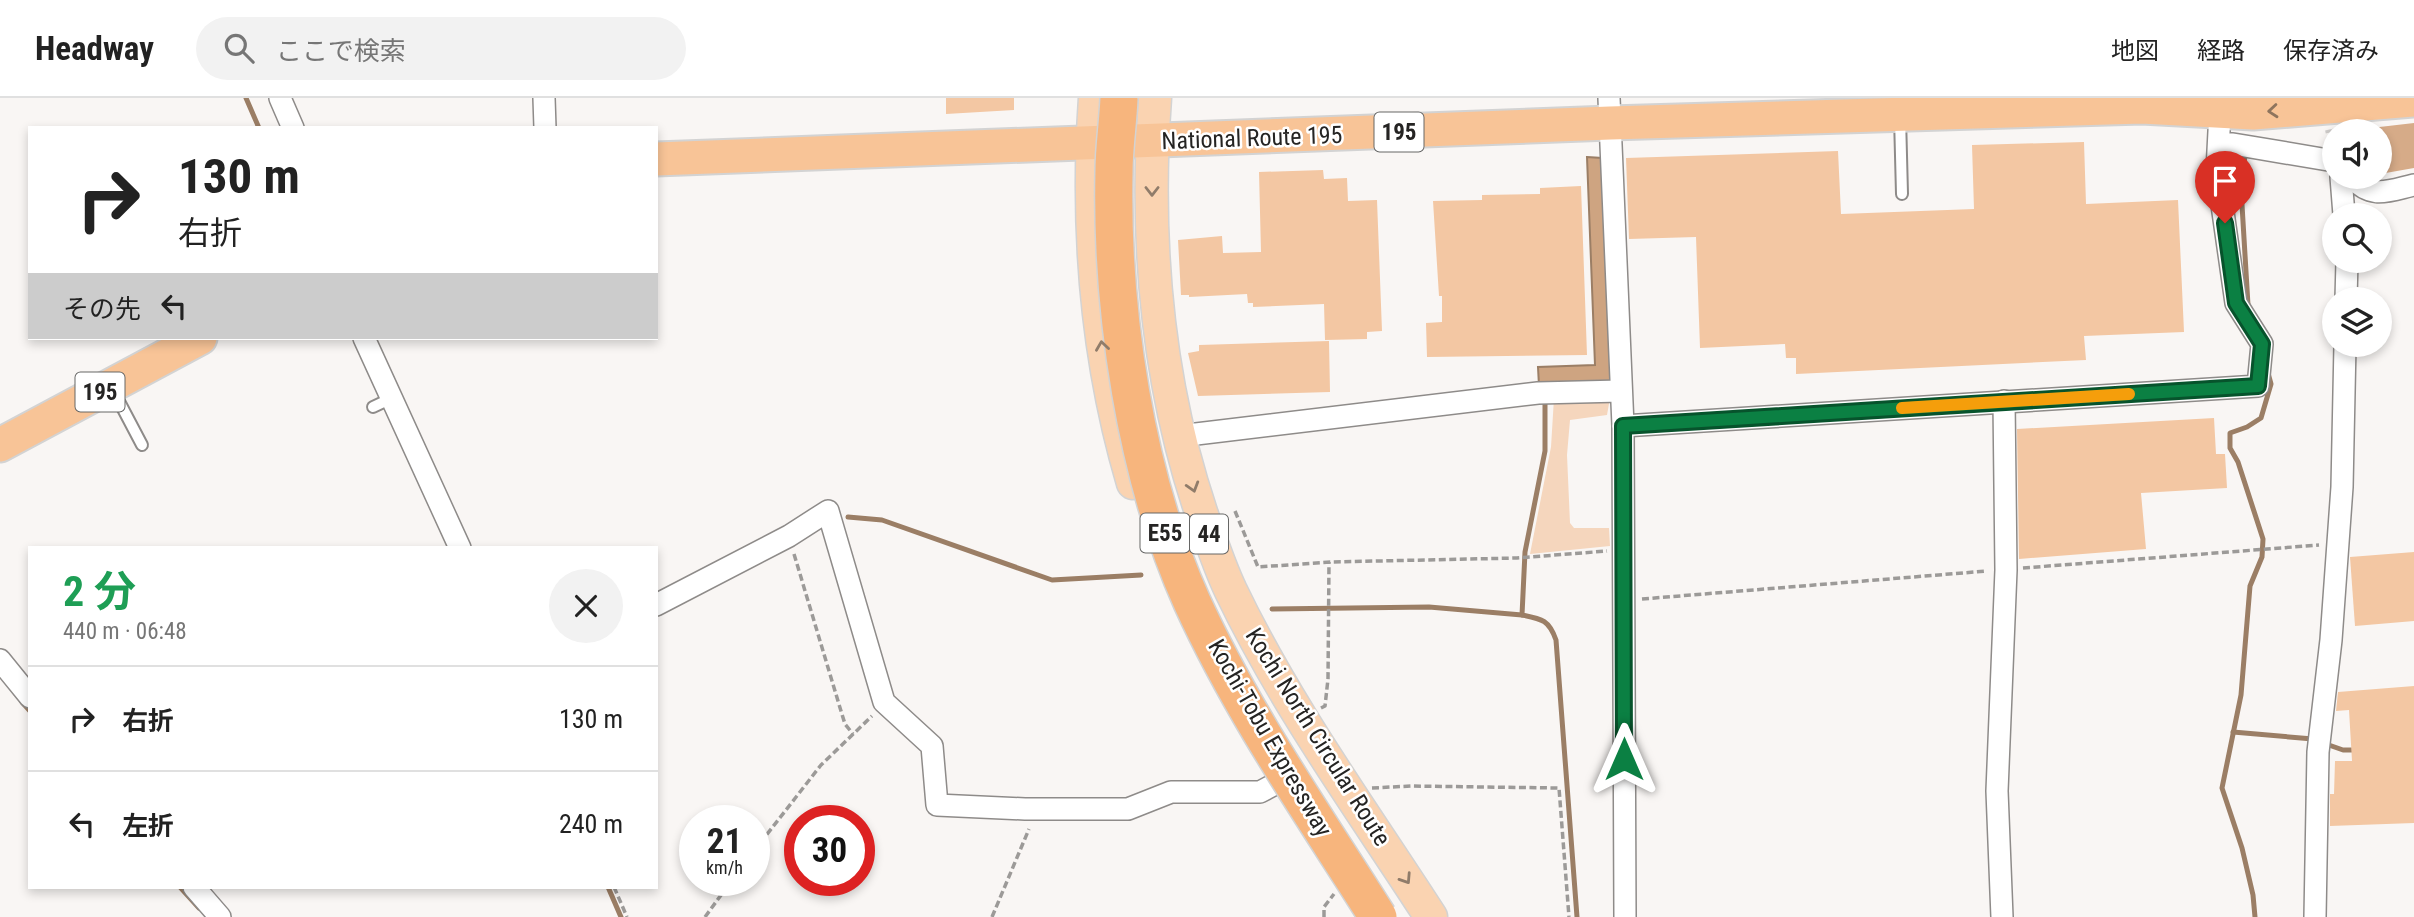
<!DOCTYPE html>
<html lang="ja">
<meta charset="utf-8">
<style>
:root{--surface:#fff;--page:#f2f2f2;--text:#222;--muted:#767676;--line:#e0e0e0}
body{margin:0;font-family:"Roboto Condensed","Noto Sans JP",sans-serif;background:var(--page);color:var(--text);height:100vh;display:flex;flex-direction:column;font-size:26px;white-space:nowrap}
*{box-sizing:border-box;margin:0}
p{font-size:23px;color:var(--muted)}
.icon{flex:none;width:38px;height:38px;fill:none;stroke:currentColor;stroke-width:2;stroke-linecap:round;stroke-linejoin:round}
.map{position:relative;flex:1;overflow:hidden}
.sheet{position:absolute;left:28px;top:448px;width:630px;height:343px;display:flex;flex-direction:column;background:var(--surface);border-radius:0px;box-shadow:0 4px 10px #0003}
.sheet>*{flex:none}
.guide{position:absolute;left:28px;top:28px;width:630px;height:214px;border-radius:0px;box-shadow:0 4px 10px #0003;background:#fff;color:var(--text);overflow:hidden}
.buttons{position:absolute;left:2322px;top:21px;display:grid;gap:14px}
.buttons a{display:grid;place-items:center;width:70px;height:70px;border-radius:50%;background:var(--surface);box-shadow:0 4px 10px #0003;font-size:35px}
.speed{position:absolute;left:679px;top:707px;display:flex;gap:14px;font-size:35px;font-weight:700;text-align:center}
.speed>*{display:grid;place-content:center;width:91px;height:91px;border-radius:50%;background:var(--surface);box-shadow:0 4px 10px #0003;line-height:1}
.speed small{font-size:18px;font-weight:400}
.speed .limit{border:10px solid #d22;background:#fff;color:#111}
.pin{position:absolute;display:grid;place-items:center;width:60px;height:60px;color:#fff;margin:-72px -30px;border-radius:50% 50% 50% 0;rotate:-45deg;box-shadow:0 0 7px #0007}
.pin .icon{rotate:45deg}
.me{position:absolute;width:77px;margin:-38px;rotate:0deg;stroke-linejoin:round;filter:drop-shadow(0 0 5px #0008)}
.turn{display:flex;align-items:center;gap:24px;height:147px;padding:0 35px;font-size:32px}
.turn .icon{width:91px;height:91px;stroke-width:2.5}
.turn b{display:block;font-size:49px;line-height:60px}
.then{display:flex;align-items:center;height:66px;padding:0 35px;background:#0003;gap:14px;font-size:26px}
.round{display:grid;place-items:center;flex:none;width:74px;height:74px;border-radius:37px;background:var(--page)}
.headline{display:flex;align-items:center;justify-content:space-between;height:119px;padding:0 35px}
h1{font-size:42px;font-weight:700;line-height:52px;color:#1e9e55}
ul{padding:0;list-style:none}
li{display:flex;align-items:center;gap:21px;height:105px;padding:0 35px;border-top:2px solid var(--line)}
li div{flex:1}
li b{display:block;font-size:26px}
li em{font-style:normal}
header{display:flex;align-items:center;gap:42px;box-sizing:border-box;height:98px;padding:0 35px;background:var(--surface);border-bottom:2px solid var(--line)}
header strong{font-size:33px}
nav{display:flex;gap:38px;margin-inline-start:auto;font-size:24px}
.search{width:490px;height:63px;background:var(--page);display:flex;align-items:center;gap:18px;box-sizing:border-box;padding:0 24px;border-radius:38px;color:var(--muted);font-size:26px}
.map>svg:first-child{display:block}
.green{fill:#f5d6bd}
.forest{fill:#d6ab88}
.water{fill:#cea481;stroke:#9b7e65;stroke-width:2}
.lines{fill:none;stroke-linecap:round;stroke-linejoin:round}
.stream{stroke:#9b7e65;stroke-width:5}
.building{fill:#f3c7a3}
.minor-tunnel{stroke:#cfccca;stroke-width:21;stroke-dasharray:21 10;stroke-linecap:butt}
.service-casing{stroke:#8e8b89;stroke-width:14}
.minor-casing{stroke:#8e8b89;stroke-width:24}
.primary-casing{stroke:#d3d3d3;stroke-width:35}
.trunk-casing{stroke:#d3d3d3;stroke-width:37}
.path{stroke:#9c9a98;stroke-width:3.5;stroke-dasharray:7 3.5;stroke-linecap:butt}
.service{stroke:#fff;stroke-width:10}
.minor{stroke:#fff;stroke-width:21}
.primary{stroke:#fad3b1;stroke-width:32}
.trunk{stroke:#f8c497;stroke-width:33}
.motorway-bridge-casing{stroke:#d3d3d3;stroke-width:40;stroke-linecap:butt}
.motorway-bridge{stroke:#f7b57d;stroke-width:37}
.oneway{stroke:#8e745d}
.oneway2{stroke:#907c6a}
.route-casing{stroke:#07532c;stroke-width:18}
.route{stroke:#0b8043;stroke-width:12}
.slow{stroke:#f59e0b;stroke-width:12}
.labels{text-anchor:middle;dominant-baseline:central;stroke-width:5;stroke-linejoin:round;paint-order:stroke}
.shield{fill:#fff;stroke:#666665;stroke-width:2}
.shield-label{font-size:23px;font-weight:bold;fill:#252423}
.street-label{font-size:24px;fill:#252423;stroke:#fff}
</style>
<header>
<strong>Headway</strong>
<div class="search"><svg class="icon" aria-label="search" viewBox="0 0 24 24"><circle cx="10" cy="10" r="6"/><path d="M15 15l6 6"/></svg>ここで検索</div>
<nav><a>地図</a><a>経路</a><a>保存済み</a></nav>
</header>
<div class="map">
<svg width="2414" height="819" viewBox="0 0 2414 819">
<rect width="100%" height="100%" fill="#f9f6f4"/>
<polygon class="green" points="1554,300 1610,300 1607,317 1570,322 1567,357 1570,425 1574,430 1609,430 1610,448 1530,456 1551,349"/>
<polygon class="forest" points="2414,25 2414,70 2380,76 2380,33 2345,33"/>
<polygon class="water" points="1587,59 1602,60 1612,280 1608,288 1539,288 1538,269 1595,267"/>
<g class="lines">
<g class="stream">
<polyline points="246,0 259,30"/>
<polyline points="2245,57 2241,90 2248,207"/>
<path d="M 1545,300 L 1545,353 L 1525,454 L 1522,517 C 1542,521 1549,522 1556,542 L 1577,819"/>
<polyline points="848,419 882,422 1052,482 1141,477"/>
<polyline points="1272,511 1429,509 1522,517"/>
<polyline points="22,604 30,613"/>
<polyline points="2233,634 2313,641"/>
<polyline points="2326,646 2343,652 2357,652"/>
<polyline points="180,789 199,810"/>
<polyline points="608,789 621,819"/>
<polyline points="2255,819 2253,797 2242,750 2222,690 2241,597 2250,488 2262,459 2263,441 2238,364 2230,350 2230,335 2247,329 2261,320 2271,286 2268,275"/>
</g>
</g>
<g class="building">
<polygon points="946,0 1014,0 1014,12 946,16"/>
<polygon points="2084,44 2086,106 2178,102 2184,234 2084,238 2086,262 1796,276 1796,260 1786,260 1785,246 1700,250 1696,139 1629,141 1626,60 1838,53 1841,116 1974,111 1972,47"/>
<polygon points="1323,72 1324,81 1347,80 1348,103 1377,102 1382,233 1367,234 1367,241 1325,242 1324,206 1253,209 1253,205 1248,205 1247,196 1189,199 1189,197 1181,197 1178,142 1222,138 1223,155 1261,154 1259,74"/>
<polygon points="1581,88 1587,257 1427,259 1426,225 1442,224 1442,198 1439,198 1433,103 1482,102 1482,97 1540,96 1540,90"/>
<polygon points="1329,243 1330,294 1198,298 1188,255 1199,253 1199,247"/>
<polygon points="2214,320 2216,356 2225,356 2227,390 2141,395 2146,451 2019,461 2017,331"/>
<polygon points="2414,454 2414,523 2355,528 2350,459"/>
<polygon points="2414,588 2414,725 2330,728 2330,696 2334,696 2335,663 2352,663 2349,612 2336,613 2338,594"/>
</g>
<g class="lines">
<polyline class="minor-tunnel" points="2328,0 2336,33"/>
<defs>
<g id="service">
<polyline points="1900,19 1902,96"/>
<polyline points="112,290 142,347"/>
<polyline points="373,309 392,300"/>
</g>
<g id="minor">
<polyline points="280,0 293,30"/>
<polyline points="544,0 545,30"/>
<polyline points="1609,0 1623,328 1625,819"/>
<polyline points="2219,46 2233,46 2334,63"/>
<polyline points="2341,79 2344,117"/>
<path d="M 2351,79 C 2372,102 2388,93 2414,87"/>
<polyline points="2346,201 2347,163"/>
<polyline points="364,240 460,450"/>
<polyline points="1623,328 2258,288 2262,246 2236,205 2217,72 2220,14"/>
<polyline points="1179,342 1196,336 1538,295 1621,293"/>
<polyline points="656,507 789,438 828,413 884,604 932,648 937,707 1025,711 1128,711 1171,694 1260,694 1275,686"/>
<polyline points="0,562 30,599"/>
<polyline points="194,789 220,819"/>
<polyline points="2002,819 1997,693 2006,472 2004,303"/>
<polyline points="2315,819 2318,654 2331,542 2342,389 2345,247"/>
</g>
<g id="primary">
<path d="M 1095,0 C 1086,130 1096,260 1133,385"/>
<path d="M 1155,0 C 1145,140 1156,280 1201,414 C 1210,440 1219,468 1231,493 C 1286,608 1362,712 1431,819"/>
</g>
<g id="trunk">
<polyline points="656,61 1610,25 2142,9 2253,15 2414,2"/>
<polyline points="0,347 200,240"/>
</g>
</defs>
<use href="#service" class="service-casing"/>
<use href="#minor" class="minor-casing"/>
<use href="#primary" class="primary-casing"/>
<use href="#trunk" class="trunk-casing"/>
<g class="path">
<polyline points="1235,413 1258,469 1331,464 1517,460 1607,453"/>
<polyline points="794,456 841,613 845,626 853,636"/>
<polyline points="2023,470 2319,447"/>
<polyline points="1642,501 1987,473"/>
<polyline points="1321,610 1325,608 1328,581 1329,464"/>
<polyline points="1372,690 1411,688 1559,690 1569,819"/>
<polyline points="754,753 821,667 872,618"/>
<polyline points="614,789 627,819"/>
<polyline points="705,819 732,782"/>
<polyline points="992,819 1029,731"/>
<polyline points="1324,819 1324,809 1334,796"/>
</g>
<use href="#service" class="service"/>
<use href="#minor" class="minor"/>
<use href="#primary" class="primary"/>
<use href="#trunk" class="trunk"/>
<defs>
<path id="motorway-bridge" d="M 1119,0 C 1118,25 1114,49 1114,74 C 1111,213 1135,377 1192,504 C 1243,616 1313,716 1378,819"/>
</defs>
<use href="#motorway-bridge" class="motorway-bridge-casing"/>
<use href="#motorway-bridge" class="motorway-bridge"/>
</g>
<defs><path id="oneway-chevron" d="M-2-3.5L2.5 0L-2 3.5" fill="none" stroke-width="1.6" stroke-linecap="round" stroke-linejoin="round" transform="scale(1.75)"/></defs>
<use class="oneway" href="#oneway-chevron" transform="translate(2273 13) rotate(175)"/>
<g class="oneway2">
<use href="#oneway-chevron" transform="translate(1152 93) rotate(90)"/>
<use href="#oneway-chevron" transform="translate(1102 248) rotate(-98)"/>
<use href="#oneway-chevron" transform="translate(1193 389) rotate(73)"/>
<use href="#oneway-chevron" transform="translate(1406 781) rotate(57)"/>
</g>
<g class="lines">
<defs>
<polyline id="route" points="1624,661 1623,328 2258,288 2262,246 2236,205 2225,125"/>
</defs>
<use href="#route" class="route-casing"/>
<use href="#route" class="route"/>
<polyline class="slow" points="1902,310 2129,296"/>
</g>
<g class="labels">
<g class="shield">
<rect x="1374.5" y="14.5" width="49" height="39" rx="5"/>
<rect x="75.5" y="274.5" width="49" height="39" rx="5"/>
<rect x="1140.5" y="415.5" width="49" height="39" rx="5"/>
<rect x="1190" y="416.5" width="38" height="39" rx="5"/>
</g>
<g class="shield-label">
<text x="1399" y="34">195</text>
<text x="100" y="294">195</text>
<text x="1165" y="435">E55</text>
<text x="1209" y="436">44</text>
</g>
<g class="street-label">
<text transform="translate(1252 40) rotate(-2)">National Route 195</text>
<text transform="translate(1318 639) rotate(58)">Kochi North Circular Route</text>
<text transform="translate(1270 640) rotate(60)">Kochi-Tobu Expressway</text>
</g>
</g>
</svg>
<div class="buttons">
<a><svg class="icon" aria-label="sound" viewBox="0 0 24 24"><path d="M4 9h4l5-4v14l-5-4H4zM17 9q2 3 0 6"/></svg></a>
<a><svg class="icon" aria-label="search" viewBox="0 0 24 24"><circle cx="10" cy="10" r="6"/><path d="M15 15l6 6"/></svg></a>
<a><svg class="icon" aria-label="layers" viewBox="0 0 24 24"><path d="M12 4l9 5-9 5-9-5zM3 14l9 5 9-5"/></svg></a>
</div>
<div class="speed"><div>21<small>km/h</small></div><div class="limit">30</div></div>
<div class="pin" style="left:2225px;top:125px;background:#d93025"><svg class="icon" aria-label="arrive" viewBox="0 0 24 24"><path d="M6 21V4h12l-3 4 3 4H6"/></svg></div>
<svg class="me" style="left:1624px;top:661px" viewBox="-20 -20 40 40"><path d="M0-17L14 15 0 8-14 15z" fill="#0b8043" stroke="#fff" stroke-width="4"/></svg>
<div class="guide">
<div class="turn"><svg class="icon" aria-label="right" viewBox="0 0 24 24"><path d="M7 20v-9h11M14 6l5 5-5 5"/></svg><div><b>130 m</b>右折</div></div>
<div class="then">その先<svg class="icon" aria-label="left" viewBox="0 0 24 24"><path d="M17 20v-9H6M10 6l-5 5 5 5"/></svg></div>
</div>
<section class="sheet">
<div class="headline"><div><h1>2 分</h1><p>440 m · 06:48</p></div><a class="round"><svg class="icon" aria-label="close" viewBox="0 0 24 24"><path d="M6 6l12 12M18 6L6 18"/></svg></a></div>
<ul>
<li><svg class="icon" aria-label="right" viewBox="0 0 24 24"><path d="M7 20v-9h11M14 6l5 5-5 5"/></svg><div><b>右折</b></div><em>130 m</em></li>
<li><svg class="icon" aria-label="left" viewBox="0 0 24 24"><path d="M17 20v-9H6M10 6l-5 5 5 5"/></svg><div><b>左折</b></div><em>240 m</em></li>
</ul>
</section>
</div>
